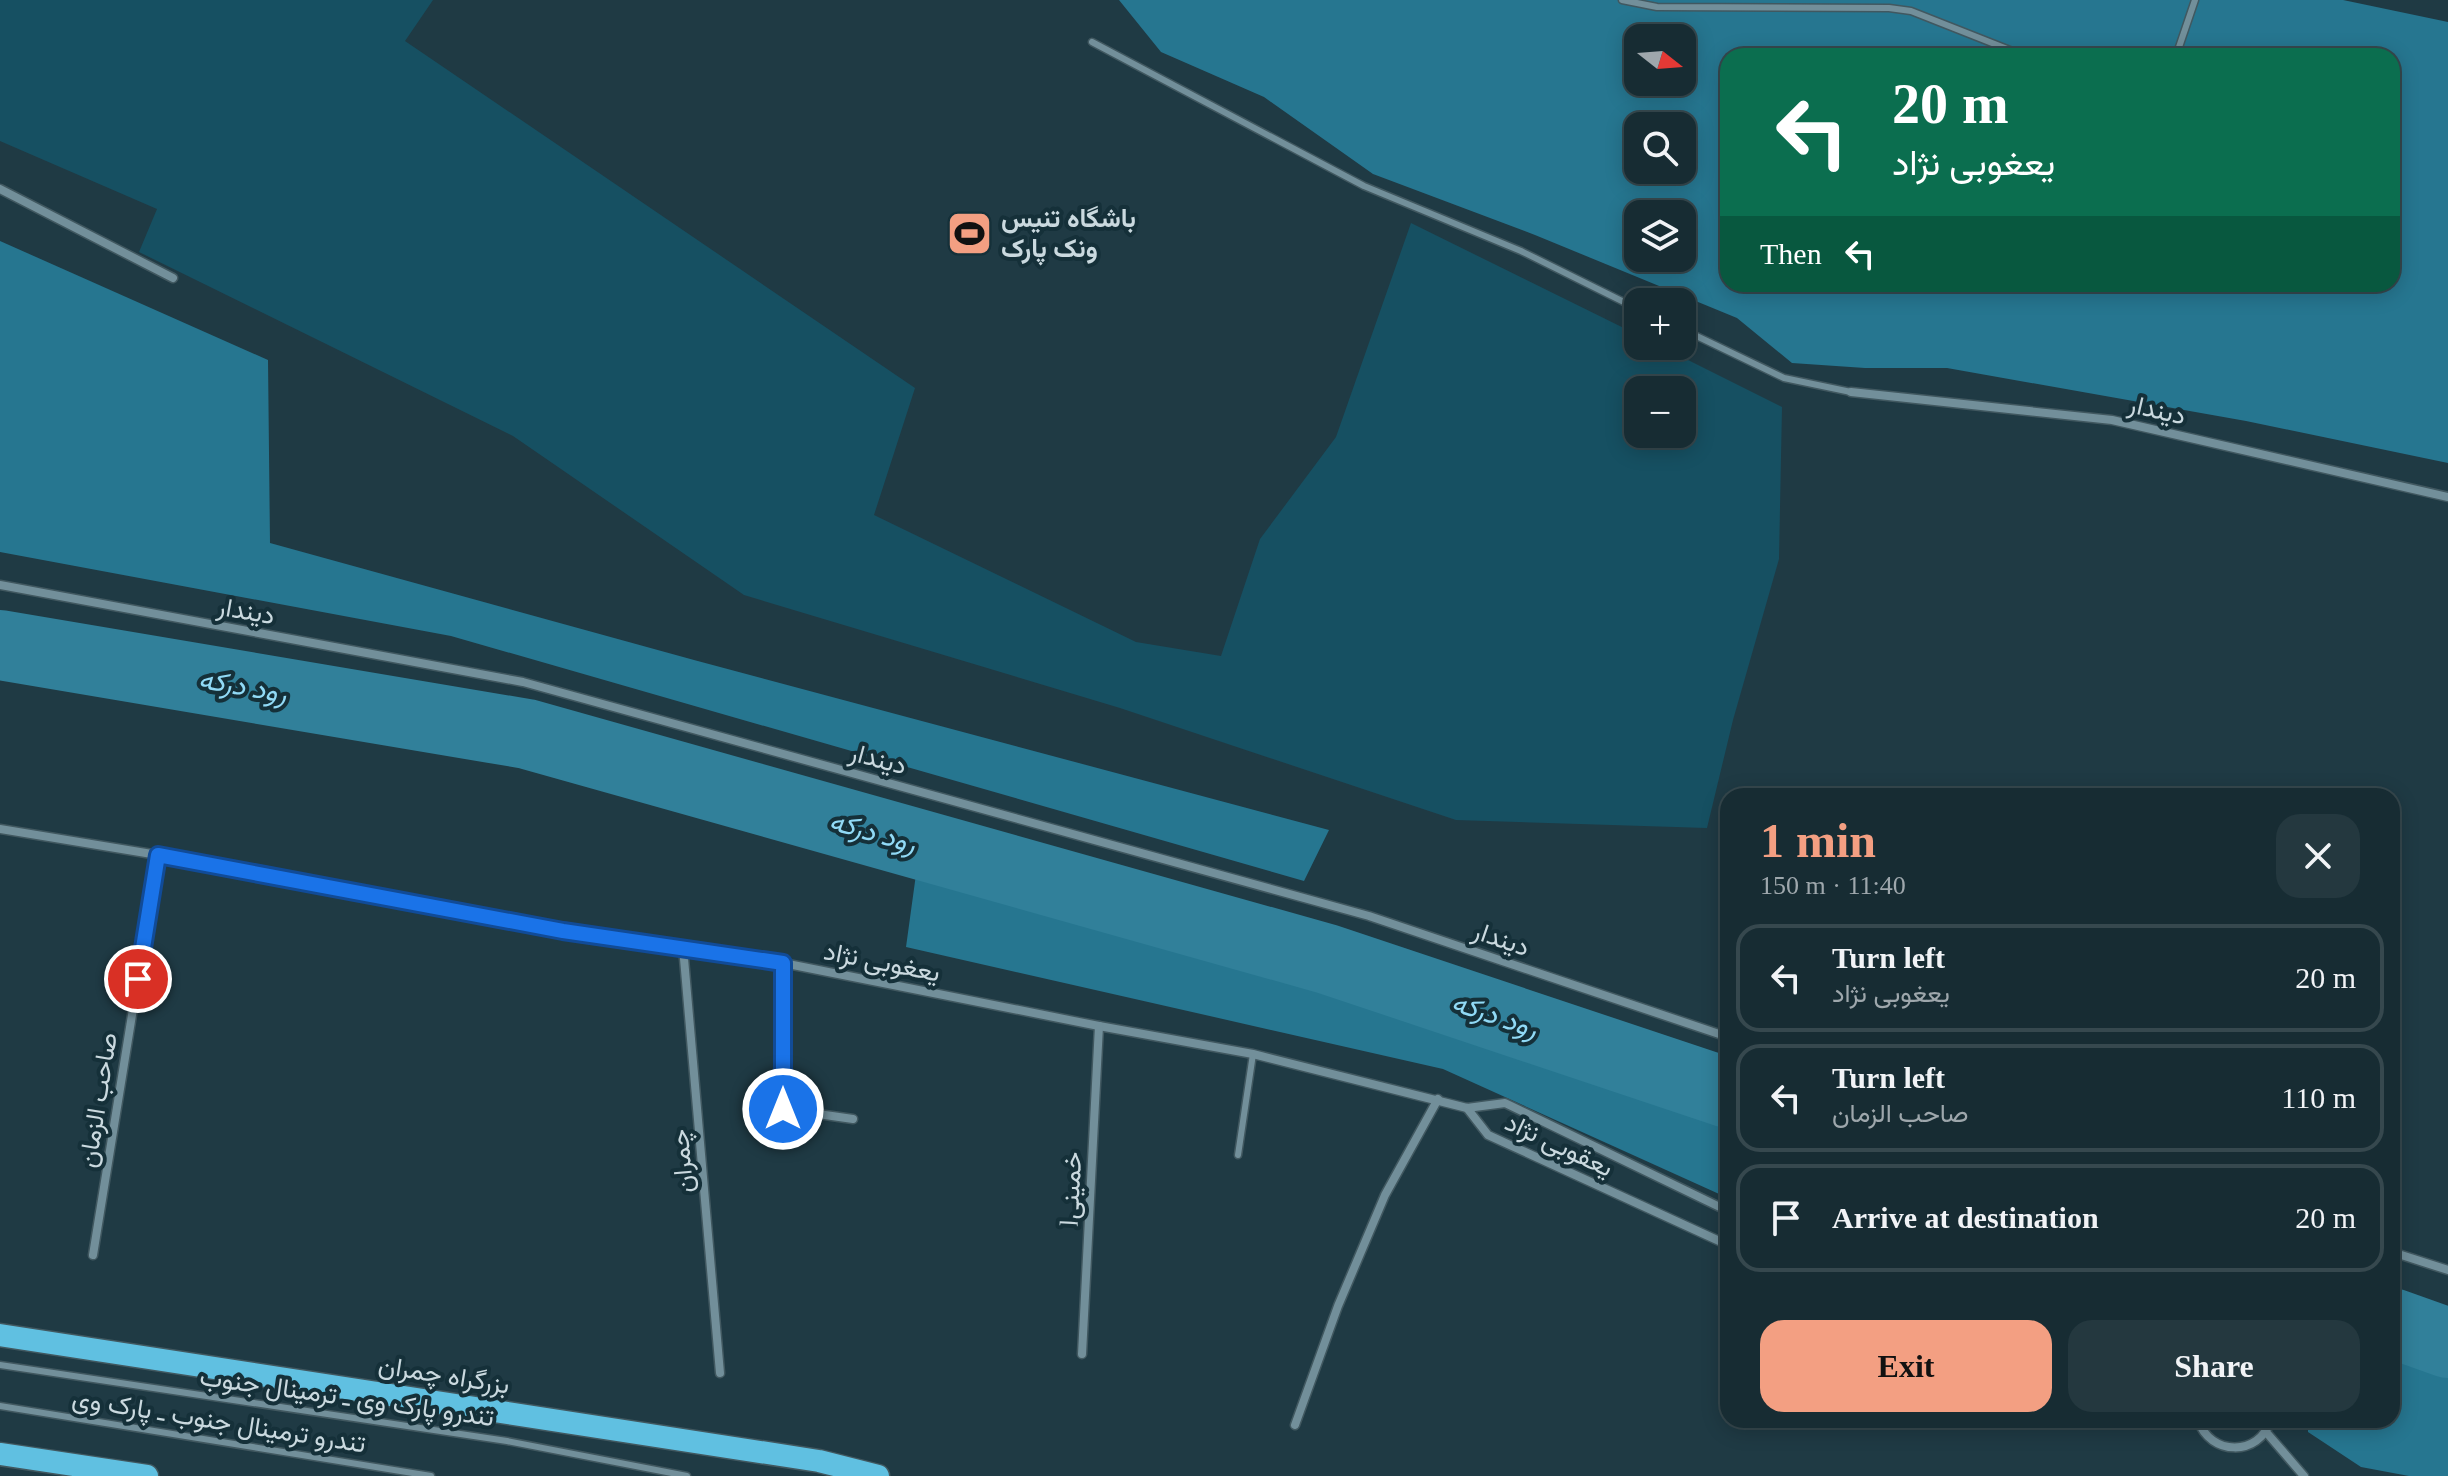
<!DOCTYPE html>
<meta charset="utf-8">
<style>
:root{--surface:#172c33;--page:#24383f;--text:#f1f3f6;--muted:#9ea7ac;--line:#36484e;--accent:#f39f82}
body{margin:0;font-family:"Times New Roman",Vazirmatn,serif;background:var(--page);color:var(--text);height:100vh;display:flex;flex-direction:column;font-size:30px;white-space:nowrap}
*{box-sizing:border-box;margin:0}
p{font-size:26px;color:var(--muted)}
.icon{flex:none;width:44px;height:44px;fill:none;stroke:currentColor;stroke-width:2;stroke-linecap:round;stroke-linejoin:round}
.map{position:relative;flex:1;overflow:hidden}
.drawer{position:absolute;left:1720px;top:788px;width:680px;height:640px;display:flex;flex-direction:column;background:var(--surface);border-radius:24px;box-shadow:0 4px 20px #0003,0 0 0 2px var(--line)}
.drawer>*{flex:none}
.banner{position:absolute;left:1720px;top:48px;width:680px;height:244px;border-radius:24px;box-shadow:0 4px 20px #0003,0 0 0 2px var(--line);background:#0b6e4f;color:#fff;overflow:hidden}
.needle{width:52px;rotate:107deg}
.fabs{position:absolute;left:1624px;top:24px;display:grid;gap:16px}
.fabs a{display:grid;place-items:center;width:72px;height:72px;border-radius:16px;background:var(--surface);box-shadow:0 4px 20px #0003,0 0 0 2px var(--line);font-size:40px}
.pin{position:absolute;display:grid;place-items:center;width:68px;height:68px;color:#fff;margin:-34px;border:4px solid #fff;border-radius:50%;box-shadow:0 2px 8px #0007}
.me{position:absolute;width:88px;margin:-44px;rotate:0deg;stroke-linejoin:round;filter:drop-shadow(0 0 6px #0008)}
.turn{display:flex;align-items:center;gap:28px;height:168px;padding:0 40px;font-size:36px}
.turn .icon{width:104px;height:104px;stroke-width:2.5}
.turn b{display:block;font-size:56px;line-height:68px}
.then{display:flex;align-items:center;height:76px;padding:0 40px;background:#0003;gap:16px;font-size:30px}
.round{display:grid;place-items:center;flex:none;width:84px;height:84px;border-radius:24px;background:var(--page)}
.headline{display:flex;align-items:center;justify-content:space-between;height:136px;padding:0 40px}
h1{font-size:48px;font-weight:700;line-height:60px;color:var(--accent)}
.action{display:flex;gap:16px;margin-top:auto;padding:16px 40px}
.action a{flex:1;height:92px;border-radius:24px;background:var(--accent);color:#111;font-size:32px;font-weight:700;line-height:92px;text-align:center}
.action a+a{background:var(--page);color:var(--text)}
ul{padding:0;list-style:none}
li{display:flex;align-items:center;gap:24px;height:108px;margin:0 16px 12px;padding:0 24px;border:4px solid var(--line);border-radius:24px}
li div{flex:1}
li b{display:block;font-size:30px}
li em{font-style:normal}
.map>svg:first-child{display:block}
.green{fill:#165062;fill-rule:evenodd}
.forest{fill:#267690;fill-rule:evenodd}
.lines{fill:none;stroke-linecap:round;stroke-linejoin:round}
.river{stroke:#31809a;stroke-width:70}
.service-casing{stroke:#415860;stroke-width:9}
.minor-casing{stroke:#415860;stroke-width:11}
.trunk-casing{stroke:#415860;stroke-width:25}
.service{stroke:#728f9a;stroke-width:6}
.minor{stroke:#728f9a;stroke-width:8}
.trunk{stroke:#60c0e1;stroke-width:22}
.route-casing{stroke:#114b97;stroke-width:20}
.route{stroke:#1a73e8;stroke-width:14}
.labels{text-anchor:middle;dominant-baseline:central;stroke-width:8;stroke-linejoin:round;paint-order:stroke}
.poi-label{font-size:26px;font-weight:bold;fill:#cad9df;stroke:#153039;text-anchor:start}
.street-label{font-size:26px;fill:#cad9df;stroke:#153039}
.water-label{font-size:28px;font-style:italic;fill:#91daf6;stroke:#153039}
</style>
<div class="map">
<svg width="2448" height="1476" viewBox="0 0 2448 1476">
<rect width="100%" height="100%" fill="#1f3a44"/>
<path class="green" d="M 0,0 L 433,0 L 405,41 L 915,388 L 874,515 L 1136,642 L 1221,656 L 1260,539 L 1336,437 L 1411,223 L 1638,335 L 1638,346 L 1660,346 L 1782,407 L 1779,559 L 1733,720 L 1707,828 L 1456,820 L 1120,708 L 744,595 L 513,436 L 139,252 L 157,209 L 0,141 ZM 1638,390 L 1682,390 L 1682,434 L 1638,434 Z"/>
<g class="forest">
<path d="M 1119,0 L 2343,0 L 2448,22 L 2448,463 L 2246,421 L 1947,368 L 1865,368 L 1792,363 L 1737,318 L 1535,235 L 1373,174 L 1264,97 L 1161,52 ZM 1638,38 L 1682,38 L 1682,82 L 1638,82 ZM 1728,56 L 2392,56 L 2392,284 L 1728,284 ZM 1638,126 L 1682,126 L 1682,170 L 1638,170 ZM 1638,214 L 1682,214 L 1682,258 L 1638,258 Z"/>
<polygon points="0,241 268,360 270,543 694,660 1329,830 1304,881 451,636 0,552"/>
<polygon points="917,867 1556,1054 1728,1114 1728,1198 1443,1069 906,947"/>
<polygon points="2392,1336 2448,1356 2448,1476 2409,1476 2361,1467 2308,1432 2308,1420 2392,1420"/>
</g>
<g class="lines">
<g class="river">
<polyline points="0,645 527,734 1327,959 1728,1093"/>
<polyline points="2392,1323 2448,1343"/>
</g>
<defs>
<g id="service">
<polyline points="1622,0 1657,7 1889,8 1911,11 2025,56"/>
<polyline points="1092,42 1364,186 1521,251 1638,309"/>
<polyline points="2176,56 2195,0"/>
<polyline points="1682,329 1784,378 1851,392"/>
<polyline points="1238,1155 1253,1054"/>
<polyline points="0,1365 507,1441 687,1476"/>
<polyline points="0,1406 431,1476"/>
</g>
<g id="minor">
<polyline points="0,189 173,278"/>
<polyline points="1851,392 2112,420 2448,497"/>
<polyline points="0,585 523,682 1369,916 1728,1037"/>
<polyline points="0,829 158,855 563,931 783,963 1099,1026 1253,1054 1467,1108 1505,1103 1728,1211"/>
<polyline points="683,947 720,1373"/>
<polyline points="783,963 783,1109 853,1119"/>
<polyline points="1467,1108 1488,1135 1728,1245"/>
<polyline points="2392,1252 2448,1270"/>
<polyline points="93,1255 158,855"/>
<polyline points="1082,1354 1099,1026"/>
<path d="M 2198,1420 C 2210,1456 2259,1457 2271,1420"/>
<polyline points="1295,1425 1338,1306 1385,1195 1438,1099"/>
<polyline points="2266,1432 2304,1476"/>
</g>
<g id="trunk">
<polyline points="0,1335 819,1461 878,1476"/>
<polyline points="0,1454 147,1476"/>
</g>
</defs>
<use href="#service" class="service-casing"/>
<use href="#minor" class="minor-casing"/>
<use href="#trunk" class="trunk-casing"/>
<use href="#service" class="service"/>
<use href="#minor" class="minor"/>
<use href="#trunk" class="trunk"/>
</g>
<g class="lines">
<defs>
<polyline id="route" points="138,979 158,855 563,931 783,963 783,1109"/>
</defs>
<use href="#route" class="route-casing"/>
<use href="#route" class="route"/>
</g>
<defs>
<symbol id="stadium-square" viewBox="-11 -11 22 22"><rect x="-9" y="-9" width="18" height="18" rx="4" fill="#f39f82" stroke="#153039"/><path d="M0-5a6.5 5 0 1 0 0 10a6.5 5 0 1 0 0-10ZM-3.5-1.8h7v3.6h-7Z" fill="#111"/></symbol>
</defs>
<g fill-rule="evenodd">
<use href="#stadium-square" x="944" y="208" width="51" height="51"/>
</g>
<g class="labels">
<g class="poi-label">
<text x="1001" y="218">باشگاه تنیس<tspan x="1001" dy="30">ونک پارک</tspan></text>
</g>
<g class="street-label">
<text transform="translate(2157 410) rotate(13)">دیندار</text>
<text transform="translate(246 611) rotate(10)">دیندار</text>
<text transform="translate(878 759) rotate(15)">دیندار</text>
<text transform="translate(1501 939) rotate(19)">دیندار</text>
<text transform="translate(882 962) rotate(11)">یعغوبی نژاد</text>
<text transform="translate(98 1100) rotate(-81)">صاحب الزمان</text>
<text transform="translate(1559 1145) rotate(25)">یعقوبی نژاد</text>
<text transform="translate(682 1161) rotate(-95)">چمران</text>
<text transform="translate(1071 1189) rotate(-87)">lخمینی</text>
<text transform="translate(444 1375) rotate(9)">بزرگراه چمران</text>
<text transform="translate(347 1397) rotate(8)">تندرو پارک وی ـ ترمینال جنوب</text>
<text transform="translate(219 1421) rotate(9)">تندرو ترمینال جنوب ـ پارک وی</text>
</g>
<g class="water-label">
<text transform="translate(243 686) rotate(10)">رود درکه</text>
<text transform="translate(873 832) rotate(16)">رود درکه</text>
<text transform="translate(1495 1015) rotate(19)">رود درکه</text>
</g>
</g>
</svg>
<div class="fabs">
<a><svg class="needle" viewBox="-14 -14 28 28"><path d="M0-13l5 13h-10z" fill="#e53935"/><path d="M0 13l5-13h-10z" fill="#9ea7ac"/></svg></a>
<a><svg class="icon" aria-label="search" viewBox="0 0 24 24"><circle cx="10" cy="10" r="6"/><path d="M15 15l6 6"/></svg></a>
<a><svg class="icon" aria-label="layers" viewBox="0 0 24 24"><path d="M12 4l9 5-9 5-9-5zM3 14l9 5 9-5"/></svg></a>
<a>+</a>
<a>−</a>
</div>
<div class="pin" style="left:138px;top:979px;background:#d93025"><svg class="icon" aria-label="arrive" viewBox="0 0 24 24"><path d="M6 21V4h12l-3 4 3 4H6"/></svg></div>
<svg class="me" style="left:783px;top:1109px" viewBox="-20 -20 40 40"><circle r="17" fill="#1a73e8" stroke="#fff" stroke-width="3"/><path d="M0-11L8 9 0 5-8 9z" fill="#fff"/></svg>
<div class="banner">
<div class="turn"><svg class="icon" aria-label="left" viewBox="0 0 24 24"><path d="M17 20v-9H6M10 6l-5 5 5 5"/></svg><div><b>20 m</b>یعغوبی نژاد</div></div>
<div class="then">Then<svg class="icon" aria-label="left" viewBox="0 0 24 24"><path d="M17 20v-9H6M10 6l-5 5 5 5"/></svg></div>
</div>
<section class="drawer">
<div class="headline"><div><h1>1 min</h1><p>150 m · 11:40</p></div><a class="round"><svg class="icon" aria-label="close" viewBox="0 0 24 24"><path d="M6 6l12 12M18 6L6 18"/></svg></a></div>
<ul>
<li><svg class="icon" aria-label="left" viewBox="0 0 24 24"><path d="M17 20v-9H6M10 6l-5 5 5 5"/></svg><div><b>Turn left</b><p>یعغوبی نژاد</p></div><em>20 m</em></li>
<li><svg class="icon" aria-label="left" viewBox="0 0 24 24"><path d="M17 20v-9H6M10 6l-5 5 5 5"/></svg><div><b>Turn left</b><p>صاحب الزمان</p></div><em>110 m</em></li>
<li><svg class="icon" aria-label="arrive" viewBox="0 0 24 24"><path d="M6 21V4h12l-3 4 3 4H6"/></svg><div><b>Arrive at destination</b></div><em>20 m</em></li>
</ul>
<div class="action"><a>Exit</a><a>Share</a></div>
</section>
</div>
